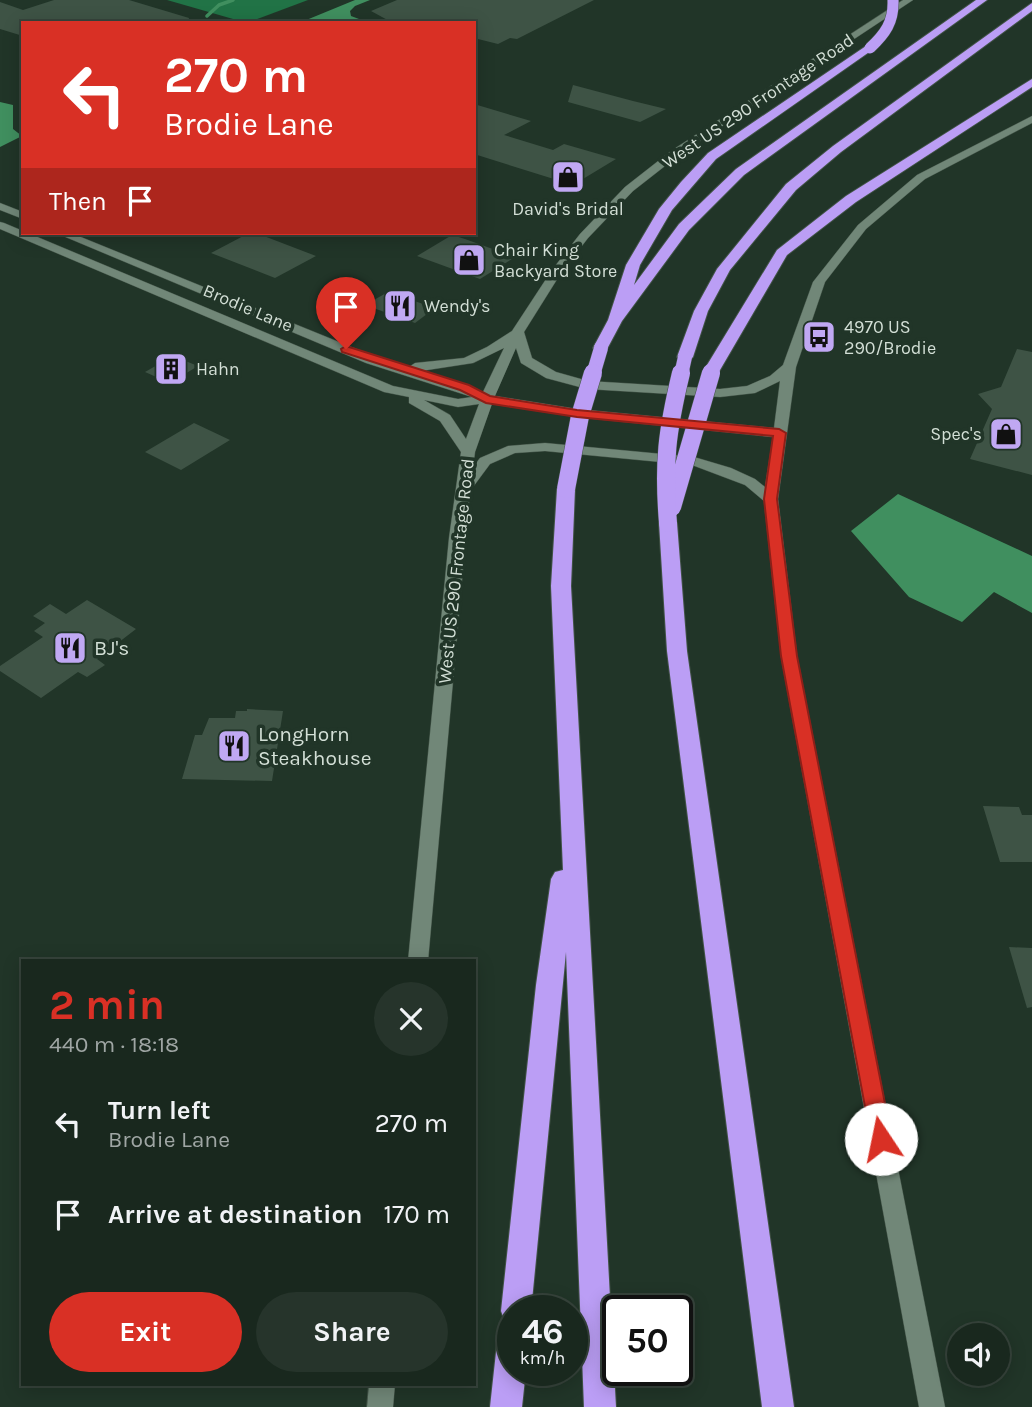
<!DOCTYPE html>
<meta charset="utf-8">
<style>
:root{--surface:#19281e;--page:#26342b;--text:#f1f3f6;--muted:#9fa6a4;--line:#37443c;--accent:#d93025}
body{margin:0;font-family:Karla,sans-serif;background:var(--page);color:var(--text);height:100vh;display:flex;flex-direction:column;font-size:26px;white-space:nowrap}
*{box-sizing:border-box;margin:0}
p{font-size:23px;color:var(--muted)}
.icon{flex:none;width:38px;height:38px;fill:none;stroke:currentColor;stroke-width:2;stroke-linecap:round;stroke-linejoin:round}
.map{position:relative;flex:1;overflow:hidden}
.details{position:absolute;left:21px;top:959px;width:455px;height:427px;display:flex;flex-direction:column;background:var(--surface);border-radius:0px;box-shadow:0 4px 18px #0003,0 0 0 2px var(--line)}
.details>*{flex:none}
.banner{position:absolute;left:21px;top:21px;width:455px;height:214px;border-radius:0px;box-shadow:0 4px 18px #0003,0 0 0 2px var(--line);background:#d93025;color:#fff;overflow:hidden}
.fabs{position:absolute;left:947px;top:1323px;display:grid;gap:14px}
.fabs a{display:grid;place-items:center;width:63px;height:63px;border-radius:50%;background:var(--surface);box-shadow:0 4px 18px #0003,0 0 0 2px var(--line);font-size:35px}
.speed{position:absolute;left:497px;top:1295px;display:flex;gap:14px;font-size:35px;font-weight:700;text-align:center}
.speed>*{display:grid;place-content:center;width:91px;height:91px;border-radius:50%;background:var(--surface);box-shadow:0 4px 18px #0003,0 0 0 2px var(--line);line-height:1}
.speed small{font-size:18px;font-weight:400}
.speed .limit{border:4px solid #111;border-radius:10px;background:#fff;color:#111}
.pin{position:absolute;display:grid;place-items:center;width:60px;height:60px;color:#fff;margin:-72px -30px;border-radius:50% 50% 50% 0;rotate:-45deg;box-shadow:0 0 7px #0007}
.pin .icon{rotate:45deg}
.me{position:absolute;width:77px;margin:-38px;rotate:349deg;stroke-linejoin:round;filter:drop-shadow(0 0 5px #0008)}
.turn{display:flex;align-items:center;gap:24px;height:147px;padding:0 28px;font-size:32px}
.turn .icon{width:91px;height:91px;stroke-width:2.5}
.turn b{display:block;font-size:49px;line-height:60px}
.then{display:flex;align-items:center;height:66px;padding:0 28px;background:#0003;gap:14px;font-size:26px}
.round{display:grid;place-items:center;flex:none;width:74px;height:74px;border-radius:37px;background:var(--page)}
.head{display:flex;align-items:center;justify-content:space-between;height:119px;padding:0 28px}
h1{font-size:42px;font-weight:700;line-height:52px;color:var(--accent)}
.action{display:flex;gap:14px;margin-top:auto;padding:14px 28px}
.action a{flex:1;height:80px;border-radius:42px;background:var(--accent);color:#fff;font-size:28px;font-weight:700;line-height:80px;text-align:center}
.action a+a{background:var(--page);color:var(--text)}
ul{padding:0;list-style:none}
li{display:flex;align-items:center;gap:21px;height:91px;padding:0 28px}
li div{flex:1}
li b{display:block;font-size:26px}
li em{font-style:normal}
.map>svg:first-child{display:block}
.forest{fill:#217346}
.water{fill:#408f5f}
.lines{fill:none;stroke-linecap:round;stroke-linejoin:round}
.stream{stroke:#408f5f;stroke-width:3.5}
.building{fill:#3e5345}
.secondary-casing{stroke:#425347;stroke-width:1}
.motorway-casing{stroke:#425347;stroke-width:2}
.secondary{fill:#718778;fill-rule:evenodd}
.motorway{fill:#bb9ef5;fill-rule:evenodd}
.motorway-bridge-far2-casing{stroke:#425347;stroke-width:12;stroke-linecap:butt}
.motorway-bridge-far1-casing{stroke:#425347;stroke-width:15;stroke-linecap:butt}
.motorway-bridge-casing{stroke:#425347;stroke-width:19;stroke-linecap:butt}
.motorway-bridge-far2{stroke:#bb9ef5;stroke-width:11}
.motorway-bridge-far1{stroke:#bb9ef5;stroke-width:14}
.motorway-bridge{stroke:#bb9ef5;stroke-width:18}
.route{fill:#d93025;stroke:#8d1f18;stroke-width:2}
.labels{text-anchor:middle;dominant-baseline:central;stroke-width:7;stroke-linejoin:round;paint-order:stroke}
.far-street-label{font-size:18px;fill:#d3dfd6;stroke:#213528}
.far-poi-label{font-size:18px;fill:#d3dfd6;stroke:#213528;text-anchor:start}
.poi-label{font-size:21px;fill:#d3dfd6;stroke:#213528;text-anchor:start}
</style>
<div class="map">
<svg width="1032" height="1407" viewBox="0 0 1032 1407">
<rect width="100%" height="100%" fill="#213528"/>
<polygon class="forest" points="167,0 308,0 247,23"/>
<g class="water">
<polygon points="355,0 370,0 355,6 350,11 351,16 367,22 299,23"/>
<polygon points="0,102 13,105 13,129 22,136 0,147"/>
<polygon points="898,494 1032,556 1032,613 994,592 962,622 909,597 851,531"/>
</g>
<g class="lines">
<polyline class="stream" points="207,16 219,5 233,0"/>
</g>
<g class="building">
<polygon points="54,0 129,0 189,18 188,23 23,23 23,36 0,29 0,2 23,10"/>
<polygon points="397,0 594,0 517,39 510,38 498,44 474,38 474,23 393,23 371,11"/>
<polygon points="573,85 633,101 666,109 640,122 568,102"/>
<polygon points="474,104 531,121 504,135 553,150 564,144 616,159 573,185 474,154"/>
<polygon points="249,233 256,233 316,256 275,278 211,253"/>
<polygon points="452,235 465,239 515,257 480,279 417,256"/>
<polygon points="388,292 435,308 415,323 365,305"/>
<polygon points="1017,349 1032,352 1032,475 970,459 992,409 978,394 1001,387"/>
<polygon points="173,356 198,366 170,383 145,372"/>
<polygon points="194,423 230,440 181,470 145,452"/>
<polygon points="87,600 136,629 97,659 105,665 87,677 78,672 41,698 0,671 0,666 43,637 34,631 45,623 33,616 50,604 66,614"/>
<polygon points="247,709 283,711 272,781 182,779 195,735 202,735 209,718 235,718 236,711 247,711"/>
<polygon points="983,806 1019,807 1022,815 1032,815 1032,862 1000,862"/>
<polygon points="1009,947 1032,948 1032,1007 1027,1008"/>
</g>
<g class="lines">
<defs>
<g id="secondary">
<path d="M 903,0 L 913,0 L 679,155 L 633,191 L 588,238 L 561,273 L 524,332 L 532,358 L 556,372 L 588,381 L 720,389 L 747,386 L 770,376 L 783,365 L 813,282 L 858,225 L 917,175 L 1032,116 L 1032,123 L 925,179 L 866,229 L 825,282 L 796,367 L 778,499 L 797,656 L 945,1407 L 919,1407 L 781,656 L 764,501 L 745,485 L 692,465 L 545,451 L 515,453 L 490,464 L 470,491 L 428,961 L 408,961 L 449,538 L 461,452 L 440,421 L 409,403 L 409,397 L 384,392 L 0,229 L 0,222 L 4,223 L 393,386 L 458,399 L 472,397 L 366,363 L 56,233 L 71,233 L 376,357 L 409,367 L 415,363 L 464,358 L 487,347 L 512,331 L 552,270 L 580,234 L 625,187 L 671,151 ZM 504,348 L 483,392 L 421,371 L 473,363 ZM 516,348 L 521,363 L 546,378 L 587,389 L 720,397 L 755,393 L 780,381 L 774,428 L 577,409 L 495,396 ZM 424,400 L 458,407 L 479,404 L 466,439 L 450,415 ZM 492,404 L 577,417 L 773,437 L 765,487 L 755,479 L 731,468 L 694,457 L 545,443 L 508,446 L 480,458 L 473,467 L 475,452 Z"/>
<polygon points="0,203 23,212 23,219 0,210"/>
<polygon points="369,1384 395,1384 393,1407 367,1407"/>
</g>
<g id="motorway">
<polygon points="976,0 987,0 744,175 689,230 622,321 606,351 596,351 593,348 608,320 626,265 659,209 681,182 708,153 866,46 875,48 716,159 672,210 640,265 634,285 679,224 736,169"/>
<polygon points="1032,3 1032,11 841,152 796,190 730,270 708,311 693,357 690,360 680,360 677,357 694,311 717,269 786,184 833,146"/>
<polygon points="1032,79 1032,87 856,202 787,255 720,370 718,373 706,373 704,370 777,250 846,196"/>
<polygon points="566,484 575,489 571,586 616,1407 584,1407 566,952 531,1311 513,1311 513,1325 505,1322 501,1311 536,985 551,879 555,872 563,870 551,586 557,489"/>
<polygon points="668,517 677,523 687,651 794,1407 762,1407 667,651 659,523"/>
<polygon points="513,1327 513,1370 526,1370 522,1407 490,1407 497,1343 502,1332"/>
</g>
</defs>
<use href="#secondary" class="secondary-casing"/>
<use href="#motorway" class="motorway-casing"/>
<use href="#secondary" class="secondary"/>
<use href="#motorway" class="motorway"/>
<defs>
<path id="motorway-bridge-far2" d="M 870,48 C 885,34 894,22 893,0"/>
<g id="motorway-bridge-far1">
<polyline points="593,375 601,348"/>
<polyline points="681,375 685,357"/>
<polyline points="710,375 712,370"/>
</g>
<g id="motorway-bridge">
<polyline points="566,489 580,416 593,373"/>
<polyline points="672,507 711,373"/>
<path d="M 668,523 C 663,463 667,431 681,373"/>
</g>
</defs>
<use href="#motorway-bridge-far2" class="motorway-bridge-far2-casing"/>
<use href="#motorway-bridge-far1" class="motorway-bridge-far1-casing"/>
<use href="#motorway-bridge" class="motorway-bridge-casing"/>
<use href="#motorway-bridge-far2" class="motorway-bridge-far2"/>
<use href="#motorway-bridge-far1" class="motorway-bridge-far1"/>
<use href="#motorway-bridge" class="motorway-bridge"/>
</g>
<polygon class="route" points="346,346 469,385 490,396 577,410 779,429 786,433 777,499 797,656 892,1139 889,1146 881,1149 874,1146 871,1139 781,656 764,499 773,436 577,417 486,403 460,390 342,352 341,349"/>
<defs>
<symbol id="shop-square" viewBox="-11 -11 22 22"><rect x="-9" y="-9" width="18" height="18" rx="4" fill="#c0a8f3" stroke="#213528"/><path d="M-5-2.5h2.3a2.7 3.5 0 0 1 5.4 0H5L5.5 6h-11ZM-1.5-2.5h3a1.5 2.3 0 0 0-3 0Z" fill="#111"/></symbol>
<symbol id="restaurant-square" viewBox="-11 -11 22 22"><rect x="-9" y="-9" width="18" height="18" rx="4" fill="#c0a8f3" stroke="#213528"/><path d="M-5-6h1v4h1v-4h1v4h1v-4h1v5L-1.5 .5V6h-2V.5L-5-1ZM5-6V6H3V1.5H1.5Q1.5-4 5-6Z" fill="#111"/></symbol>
<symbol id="bus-square" viewBox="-11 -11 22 22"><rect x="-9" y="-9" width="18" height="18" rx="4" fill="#c0a8f3" stroke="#213528"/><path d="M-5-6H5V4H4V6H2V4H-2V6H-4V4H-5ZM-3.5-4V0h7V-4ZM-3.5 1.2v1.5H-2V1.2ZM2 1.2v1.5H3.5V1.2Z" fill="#111"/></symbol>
<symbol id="building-square" viewBox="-11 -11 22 22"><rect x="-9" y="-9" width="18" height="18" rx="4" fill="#c0a8f3" stroke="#213528"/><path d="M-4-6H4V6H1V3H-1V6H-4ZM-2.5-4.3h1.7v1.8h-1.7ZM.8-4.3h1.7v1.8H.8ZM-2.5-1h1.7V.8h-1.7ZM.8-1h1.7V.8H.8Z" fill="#111"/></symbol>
</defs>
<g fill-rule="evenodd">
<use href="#shop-square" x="549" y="158" width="38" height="38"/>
<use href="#shop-square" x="450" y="241" width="38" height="38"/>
<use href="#restaurant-square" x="381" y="287" width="38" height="38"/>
<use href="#bus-square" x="800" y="318" width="38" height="38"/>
<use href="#building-square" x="152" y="350" width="38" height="38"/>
<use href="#shop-square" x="987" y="415" width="38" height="38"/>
<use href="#restaurant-square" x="51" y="629" width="38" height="38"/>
<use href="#restaurant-square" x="215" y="727" width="38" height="38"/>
</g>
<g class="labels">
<g class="far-street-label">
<text transform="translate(758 101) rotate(-34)">West US 290 Frontage Road</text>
<text transform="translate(248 308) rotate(23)">Brodie Lane</text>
<text transform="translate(456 571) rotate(-84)">West US 290 Frontage Road</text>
</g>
<g class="far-poi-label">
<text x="568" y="209" text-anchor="middle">David's Bridal</text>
<text x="494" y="250">Chair King<tspan x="494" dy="21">Backyard Store</tspan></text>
<text x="424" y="306">Wendy's</text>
<text x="844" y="327">4970 US<tspan x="844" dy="21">290/Brodie</tspan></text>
<text x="196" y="369">Hahn</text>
<text x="982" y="434" text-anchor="end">Spec's</text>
</g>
<g class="poi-label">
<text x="94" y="648">BJ's</text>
<text x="258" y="734">LongHorn<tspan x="258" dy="24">Steakhouse</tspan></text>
</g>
</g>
</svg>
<div class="fabs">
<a><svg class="icon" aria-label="sound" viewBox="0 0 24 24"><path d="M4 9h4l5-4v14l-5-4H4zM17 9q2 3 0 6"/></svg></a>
</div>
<div class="speed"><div>46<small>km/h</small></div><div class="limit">50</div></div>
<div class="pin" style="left:346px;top:349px;background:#d93025"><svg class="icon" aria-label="arrive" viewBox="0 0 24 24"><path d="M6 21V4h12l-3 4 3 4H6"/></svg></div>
<svg class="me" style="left:881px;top:1139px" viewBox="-20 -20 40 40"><circle r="19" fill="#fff"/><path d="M0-13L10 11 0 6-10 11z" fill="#d93025"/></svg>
<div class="banner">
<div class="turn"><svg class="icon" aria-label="left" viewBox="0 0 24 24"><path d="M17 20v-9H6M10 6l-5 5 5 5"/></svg><div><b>270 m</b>Brodie Lane</div></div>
<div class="then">Then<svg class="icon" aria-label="arrive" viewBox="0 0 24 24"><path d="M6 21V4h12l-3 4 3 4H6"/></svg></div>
</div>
<section class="details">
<div class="head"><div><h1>2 min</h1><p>440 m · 18:18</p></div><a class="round"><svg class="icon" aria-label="close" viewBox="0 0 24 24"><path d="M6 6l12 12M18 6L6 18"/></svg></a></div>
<ul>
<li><svg class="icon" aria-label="left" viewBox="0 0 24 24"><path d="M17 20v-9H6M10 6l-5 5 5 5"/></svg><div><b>Turn left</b><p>Brodie Lane</p></div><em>270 m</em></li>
<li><svg class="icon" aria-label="arrive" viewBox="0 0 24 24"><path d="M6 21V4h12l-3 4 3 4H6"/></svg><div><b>Arrive at destination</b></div><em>170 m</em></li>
</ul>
<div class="action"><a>Exit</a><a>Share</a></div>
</section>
</div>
